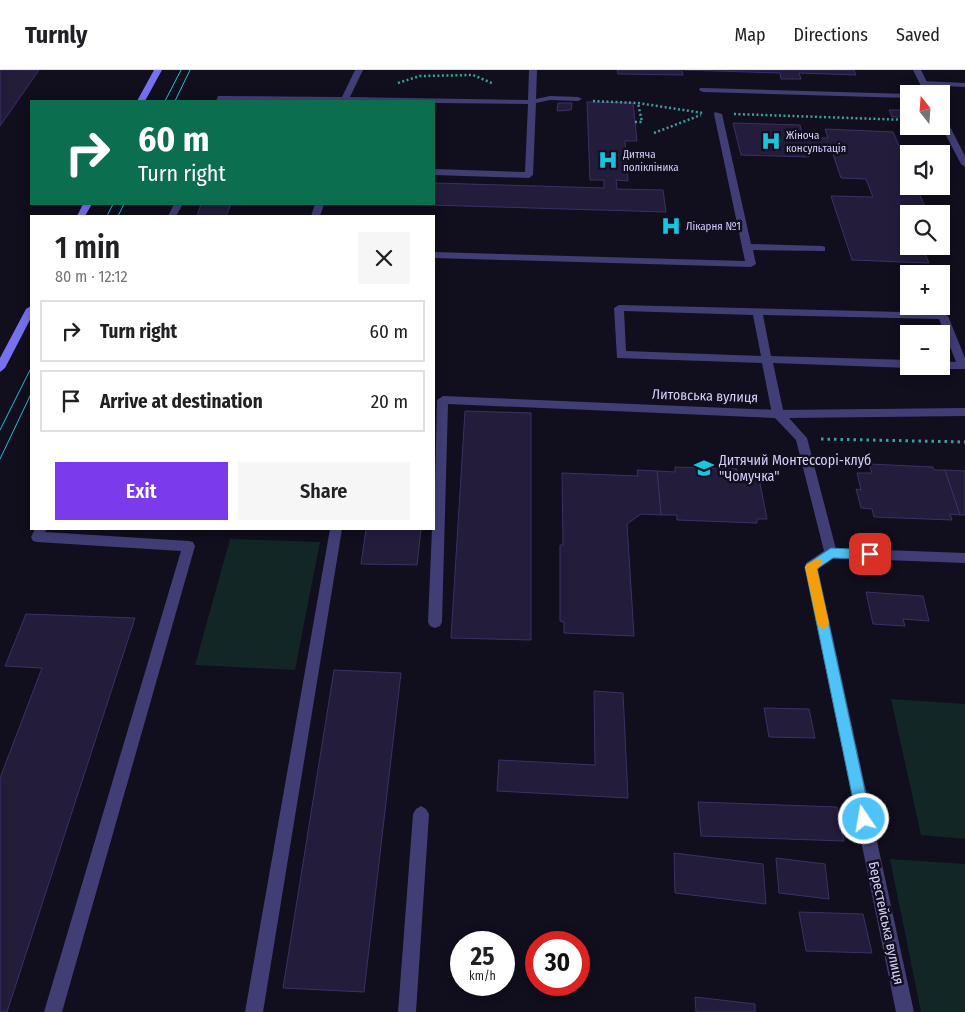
<!DOCTYPE html>
<meta charset="utf-8">
<style>
:root{--surface:#fff;--page:#f6f6f6;--text:#202124;--muted:#757577;--line:#e0e0e0;--accent:#7c3aed}
body{margin:0;font-family:"Fira Sans Condensed",sans-serif;background:var(--page);color:var(--text);height:100vh;display:flex;flex-direction:column;font-size:19px;white-space:nowrap}
*{box-sizing:border-box;margin:0}
p{font-size:16px;color:var(--muted)}
.icon{flex:none;width:28px;height:28px;fill:none;stroke:currentColor;stroke-width:2;stroke-linecap:round;stroke-linejoin:round}
.map{position:relative;flex:1;overflow:hidden}
.details{position:absolute;left:30px;top:145px;width:405px;height:315px;display:flex;flex-direction:column;background:var(--surface);border-radius:0px;box-shadow:0 2px 12px #0003}
.details>*{flex:none}
.hud{position:absolute;left:30px;top:30px;width:405px;height:105px;border-radius:0px;box-shadow:0 2px 12px #0003;background:#0b6e4f;color:#fff;overflow:hidden}
.needle{width:32px;rotate:343deg}
.fabs{position:absolute;left:900px;top:15px;display:grid;gap:10px}
.fabs a{display:grid;place-items:center;width:50px;height:50px;border-radius:0px;background:var(--surface);box-shadow:0 2px 12px #0003;font-size:25px}
.speed{position:absolute;left:450px;top:861px;display:flex;gap:10px;font-size:25px;font-weight:700;text-align:center}
.speed>*{display:grid;place-content:center;width:65px;height:65px;border-radius:50%;background:var(--surface);box-shadow:0 2px 12px #0003;line-height:1}
.speed small{font-size:12px;font-weight:400}
.speed .limit{border:8px solid #d22;background:#fff;color:#111}
.pin{position:absolute;display:grid;place-items:center;width:42px;height:42px;color:#fff;margin:-21px;border-radius:10px;box-shadow:0 2px 8px #0006}
.me{position:absolute;width:55px;margin:-28px;rotate:348deg;stroke-linejoin:round;filter:drop-shadow(0 0 4px #0008)}
.turn{display:flex;align-items:center;gap:18px;height:105px;padding:0 25px;font-size:22px}
.turn .icon{width:65px;height:65px;stroke-width:2.5}
.turn b{display:block;font-size:35px;line-height:42px}
.round{display:grid;place-items:center;flex:none;width:52px;height:52px;border-radius:0px;background:var(--page)}
.headline{display:flex;align-items:center;justify-content:space-between;height:85px;padding:0 25px}
h1{font-size:30px;font-weight:600;line-height:38px}
.primary-button{display:flex;gap:10px;margin-top:auto;padding:10px 25px}
.primary-button a{flex:1;height:58px;border-radius:0px;background:var(--accent);color:#fff;font-size:20px;font-weight:600;line-height:58px;text-align:center}
.primary-button a+a{background:var(--page);color:var(--text)}
ul{padding:0;list-style:none}
li{display:flex;align-items:center;gap:15px;height:62px;margin:0 10px 8px;padding:0 15px;border:2px solid var(--line);border-radius:0px}
li div{flex:1}
li b{display:block;font-size:19px}
li em{font-style:normal}
header{display:flex;align-items:center;gap:30px;box-sizing:border-box;height:70px;padding:0 25px;background:var(--surface);border-bottom:1px solid var(--line)}
header strong{font-size:24px}
nav{display:flex;gap:28px;margin-inline-start:auto;font-size:18px}
.map>svg:first-child{display:block}
.green{fill:#122625}
.building{fill:#231c3b;stroke:#3c3165}
.lines{fill:none;stroke-linecap:round;stroke-linejoin:round}
.path-far1{stroke:#3aa29e;stroke-width:2.5;stroke-dasharray:2 2.5;stroke-linecap:butt}
.path{stroke:#3aa29e;stroke-width:3;stroke-dasharray:2.5 4;stroke-linecap:butt}
.service{fill:#413e76;fill-rule:evenodd}
.minor{fill:#413e76;fill-rule:evenodd}
.secondary{fill:#7671ef;fill-rule:evenodd}
.tram{stroke:#19c4dc;stroke-width:1}
.route{fill:#4fc3f7;stroke:#337fa1}
.slow{fill:#f59e0b}
.labels{text-anchor:middle;dominant-baseline:central;stroke-width:5;stroke-linejoin:round;paint-order:stroke}
.far-poi-label{font-size:11px;fill:#d5cffa;stroke:#110e1d;text-anchor:start}
.street-label{font-size:14px;fill:#d5cffa;stroke:#110e1d}
.poi-label{font-size:14px;fill:#d5cffa;stroke:#110e1d;text-anchor:start}
</style>
<header>
<strong>Turnly</strong>
<nav><a>Map</a><a>Directions</a><a>Saved</a></nav>
</header>
<div class="map">
<svg width="965" height="942" viewBox="0 0 965 942">
<rect width="100%" height="100%" fill="#110e1d"/>
<g class="green">
<polygon points="230,469 320,472 295,600 195,595"/>
<polygon points="891,629 965,634 965,769 921,765"/>
<polygon points="890,789 965,794 965,942 921,942"/>
</g>
<g class="building">
<polygon points="0,0 39,0 0,56"/>
<polygon points="617,0 682,0 683,5 618,4"/>
<polygon points="684,0 854,0 856,5 799,3 801,9 781,9 780,3"/>
<polygon points="587,32 633,33 637,71 625,71 628,111 616,110 617,119 663,120 666,142 397,134 434,134 434,113 604,118 604,110 590,110"/>
<polygon points="558,33 572,33 571,40 557,41"/>
<polygon points="889,40 903,40 906,47 892,47"/>
<polygon points="733,53 800,55 803,68 828,68 825,59 893,62 909,99 909,116 916,116 928,144 909,144 909,176 922,176 929,193 852,190 831,126 873,127 866,109 841,108 830,75 806,74 809,87 741,85"/>
<polygon points="201,134 231,134 226,146 197,146"/>
<polygon points="465,341 531,343 531,570 451,568"/>
<polygon points="869,394 933,397 934,400 945,400 960,445 950,444 952,450 874,447 872,439 861,438 856,419 861,420 857,403 872,403"/>
<polygon points="675,397 737,399 738,408 759,408 767,449 757,449 757,453 677,450 677,445 661,445 657,401 675,402"/>
<polygon points="637,400 657,401 661,445 641,444 627,454 634,566 564,563 564,552 560,551 560,475 563,475 562,403 638,406"/>
<polygon points="945,400 965,401 965,445 960,445"/>
<polygon points="366,459 421,459 417,495 361,494"/>
<polygon points="866,522 923,526 929,551 903,549 905,556 873,554"/>
<polygon points="26,544 135,548 7,942 0,942 0,708 42,598 5,596"/>
<polygon points="334,600 401,603 364,922 283,918"/>
<polygon points="594,621 623,623 628,728 497,721 499,690 595,695"/>
<polygon points="764,638 809,639 815,668 769,667"/>
<polygon points="698,732 837,737 844,771 701,766"/>
<polygon points="674,783 763,794 766,834 675,823"/>
<polygon points="776,788 825,794 829,829 779,823"/>
<polygon points="799,842 863,844 872,883 806,881"/>
<polygon points="695,927 755,934 755,942 696,942"/>
</g>
<g class="lines">
<g class="path-far1">
<polyline points="398,13 420,6 473,5 494,14"/>
<polyline points="593,31 638,33 703,43"/>
<polyline points="734,44 909,50"/>
<polyline points="635,52 642,52 638,33"/>
<polyline points="654,63 701,45"/>
</g>
<polyline class="path" points="821,369 965,372"/>
<g class="service">
<polygon points="355,0 363,0 350,27 528,30 529,0 537,0 536,29 550,26 578,27 582,29 578,31 550,30 536,33 533,105 529,108 434,105 434,99 525,102 528,34 434,33 434,31 216,31 218,26 221,26 342,27"/>
<polygon points="921,11 965,13 965,17 924,15 921,15"/>
<polygon points="700,18 703,18 909,24 909,28 703,22 699,20"/>
<polygon points="715,42 722,44 751,174 822,176 825,177 825,181 753,180 756,194 751,197 434,188 434,182 745,191 714,44"/>
<polygon points="174,134 183,134 176,146 168,146"/>
<polygon points="315,134 324,134 320,146 311,146"/>
<path d="M 619,235 L 943,243 L 948,246 L 965,288 L 965,299 L 941,299 L 936,296 L 941,296 L 941,291 L 956,292 L 939,249 L 763,245 L 771,286 L 909,290 L 909,296 L 913,296 L 909,298 L 773,293 L 784,344 L 778,348 L 772,344 L 762,293 L 617,288 L 614,238 ZM 624,241 L 753,245 L 761,286 L 626,281 Z"/>
<polygon points="35,459 47,459 45,462 189,471 193,472 195,476 62,942 44,942 181,481 37,472 33,471 31,467"/>
<polygon points="330,459 342,459 263,942 245,942"/>
<polygon points="831,478 965,483 965,493 831,488 827,487 825,483 827,479"/>
<polygon points="421,736 426,739 429,744 416,942 398,942 413,744 416,739"/>
</g>
<g class="minor">
<polygon points="913,0 921,0 933,24 925,24"/>
<polygon points="941,45 945,47 965,86 965,97 961,94 941,56"/>
<polygon points="443,326 778,340 965,338 965,346 789,348 807,368 837,483 835,487 818,499 914,942 896,942 805,497 806,493 824,481 796,370 775,348 448,334 442,552 440,556 435,558 430,556 428,552 432,459 434,459 437,330"/>
</g>
<g class="secondary">
<polygon points="154,0 162,0 145,31 137,31"/>
<polygon points="83,134 92,134 85,146 77,146"/>
<polygon points="31,236 31,248 5,298 0,302 0,288 26,239"/>
</g>
<g class="tram">
<polyline points="165,31 181,0"/>
<polyline points="175,31 190,0"/>
<polyline points="107,146 113,134"/>
<polyline points="118,146 124,134"/>
<polyline points="0,360 31,298"/>
<polyline points="0,389 31,324"/>
</g>
</g>
<polygon class="route" points="831,478 870,480 874,481 875,484 874,488 870,489 833,488 817,499 871,749 869,754 864,756 859,754 857,749 805,497 807,494"/>
<polygon class="slow" points="817,489 821,490 822,493 817,499 829,553 827,557 823,559 819,557 817,553 805,497 807,494"/>
<defs>
<symbol id="hospital-bare" viewBox="-9 -9 18 18"><path d="M-5-5h3v3.5h4V-5h3V5h-3V1.5h-4V5h-3Z" fill="#19c4dc" stroke="#110e1d" stroke-width="2.5" paint-order="stroke"/></symbol>
<symbol id="school-bare" viewBox="-9 -9 18 18"><path d="M0-5L7-2L0 1L-7-2ZM-4 1L0 2.5L4 1V4Q0 6-4 4Z" fill="#19c4dc" stroke="#110e1d" stroke-width="2.5" paint-order="stroke"/></symbol>
</defs>
<g fill-rule="evenodd">
<use href="#hospital-bare" x="757" y="57" width="28" height="28"/>
<use href="#hospital-bare" x="594" y="76" width="28" height="28"/>
<use href="#hospital-bare" x="657" y="142" width="28" height="28"/>
<use href="#school-bare" x="690" y="384" width="28" height="28"/>
</g>
<g class="labels">
<g class="far-poi-label">
<text x="786" y="65">Жіноча<tspan x="786" dy="13">консультація</tspan></text>
<text x="623" y="84">Дитяча<tspan x="623" dy="13">полікліника</tspan></text>
<text x="686" y="156">Лікарня №1</text>
</g>
<g class="street-label">
<text transform="translate(705 326) rotate(2)">Литовська вулиця</text>
<text transform="translate(886 853) rotate(78)">Берестейська вулиця</text>
</g>
<g class="poi-label">
<text x="719" y="390">Дитячий Монтессорі-клуб<tspan x="719" dy="16">"Чомучка"</tspan></text>
</g>
</g>
</svg>
<div class="fabs">
<a><svg class="needle" viewBox="-14 -14 28 28"><path d="M0-13l5 13h-10z" fill="#e53935"/><path d="M0 13l5-13h-10z" fill="#757577"/></svg></a>
<a><svg class="icon" aria-label="sound" viewBox="0 0 24 24"><path d="M4 9h4l5-4v14l-5-4H4zM17 9q2 3 0 6"/></svg></a>
<a><svg class="icon" aria-label="search" viewBox="0 0 24 24"><circle cx="10" cy="10" r="6"/><path d="M15 15l6 6"/></svg></a>
<a>+</a>
<a>−</a>
</div>
<div class="speed"><div>25<small>km/h</small></div><div class="limit">30</div></div>
<div class="pin" style="left:870px;top:484px;background:#d93025"><svg class="icon" aria-label="arrive" viewBox="0 0 24 24"><path d="M6 21V4h12l-3 4 3 4H6"/></svg></div>
<svg class="me" style="left:864px;top:749px" viewBox="-20 -20 40 40"><circle r="17" fill="#4fc3f7" stroke="#fff" stroke-width="3"/><path d="M0-11L8 9 0 5-8 9z" fill="#fff"/></svg>
<div class="hud">
<div class="turn"><svg class="icon" aria-label="right" viewBox="0 0 24 24"><path d="M7 20v-9h11M14 6l5 5-5 5"/></svg><div><b>60 m</b>Turn right</div></div>
</div>
<section class="details">
<div class="headline"><div><h1>1 min</h1><p>80 m · 12:12</p></div><a class="round"><svg class="icon" aria-label="close" viewBox="0 0 24 24"><path d="M6 6l12 12M18 6L6 18"/></svg></a></div>
<ul>
<li><svg class="icon" aria-label="right" viewBox="0 0 24 24"><path d="M7 20v-9h11M14 6l5 5-5 5"/></svg><div><b>Turn right</b></div><em>60 m</em></li>
<li><svg class="icon" aria-label="arrive" viewBox="0 0 24 24"><path d="M6 21V4h12l-3 4 3 4H6"/></svg><div><b>Arrive at destination</b></div><em>20 m</em></li>
</ul>
<div class="primary-button"><a>Exit</a><a>Share</a></div>
</section>
</div>
